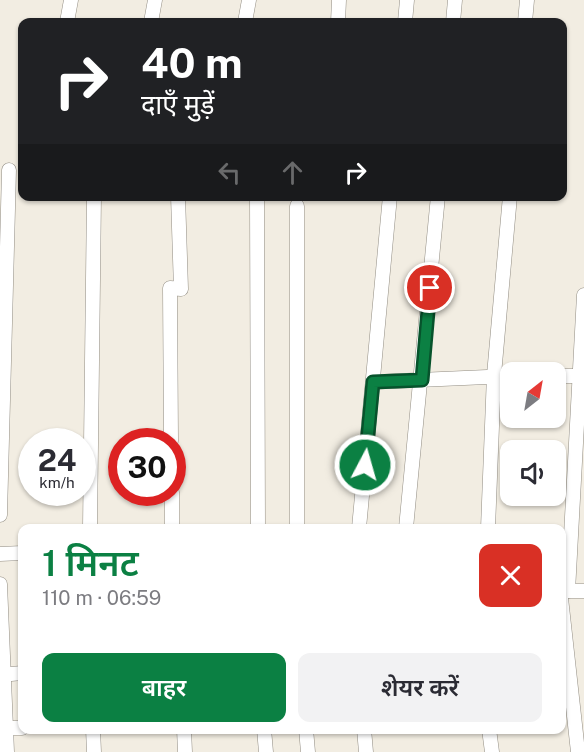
<!DOCTYPE html>
<html lang="hi">
<meta charset="utf-8">
<style>
:root{--surface:#fff;--page:#f2f2f3;--text:#2b2b33;--muted:#7c7c81;--accent:#0b8043}
body{margin:0;font-family:"Public Sans","Noto Sans Devanagari",sans-serif;background:var(--page);color:var(--text);height:100vh;display:flex;flex-direction:column;font-size:22px;white-space:nowrap}
*{box-sizing:border-box;margin:0}
p{font-size:20px;color:var(--muted)}
.icon{flex:none;width:33px;height:33px;fill:none;stroke:currentColor;stroke-width:2;stroke-linecap:round;stroke-linejoin:round}
.map{position:relative;flex:1;overflow:hidden}
.side{position:absolute;left:18px;top:524px;width:548px;height:210px;display:flex;flex-direction:column;background:var(--surface);border-radius:12px;box-shadow:0 2px 4px #0004}
.side>*{flex:none}
.guide{position:absolute;left:18px;top:18px;width:549px;height:183px;border-radius:12px;box-shadow:0 2px 4px #0004;background:#202124;color:#fff;overflow:hidden}
.needle{width:39px;rotate:31deg}
.controls{position:absolute;left:500px;top:362px;display:grid;gap:12px}
.controls a{display:grid;place-items:center;width:66px;height:66px;border-radius:12px;background:var(--surface);box-shadow:0 2px 4px #0004;font-size:30px}
.speed{position:absolute;left:18px;top:428px;display:flex;gap:12px;font-size:30px;font-weight:700;text-align:center}
.speed>*{display:grid;place-content:center;width:78px;height:78px;border-radius:50%;background:var(--surface);box-shadow:0 2px 4px #0004;line-height:1}
.speed small{font-size:15px;font-weight:400}
.speed .limit{border:9px solid #d22;background:#fff;color:#111}
.pin{position:absolute;display:grid;place-items:center;width:51px;height:51px;color:#fff;margin:-26px;border:3px solid #fff;border-radius:50%;box-shadow:0 2px 6px #0007}
.me{position:absolute;width:66px;margin:-33px;rotate:6deg;stroke-linejoin:round;filter:drop-shadow(0 0 4px #0008)}
.turn{display:flex;align-items:center;gap:21px;height:126px;padding:0 24px;font-size:27px}
.turn .icon{width:78px;height:78px;stroke-width:2.5}
.turn b{display:block;font-size:42px;line-height:51px}
.lanes{display:flex;align-items:center;height:57px;padding:0 24px;background:#0003;justify-content:center;gap:30px;direction:ltr}
.lanes .off{opacity:.35}
.round{display:grid;place-items:center;flex:none;width:63px;height:63px;border-radius:12px;background:var(--page)}
.summary{display:flex;align-items:center;justify-content:space-between;height:102px;padding:0 24px}
h1{font-size:36px;font-weight:600;line-height:45px;color:var(--accent)}
.button{display:flex;gap:12px;margin-top:auto;padding:12px 24px}
.button a{flex:1;height:69px;border-radius:12px;background:var(--accent);color:#fff;font-size:24px;font-weight:600;line-height:69px;text-align:center}
.button a+a{background:var(--page);color:var(--text)}
.map>svg:first-child{display:block}
.lines{fill:none;stroke-linecap:round;stroke-linejoin:round}
.minor-casing{stroke:#928d83;stroke-width:15}
.minor{stroke:#fff;stroke-width:14}
.route-casing{stroke:#07532c;stroke-width:15}
.route{stroke:#0b8043;stroke-width:10}
</style>
<div class="map">
<svg width="584" height="752" viewBox="0 0 584 752">
<rect width="100%" height="100%" fill="#f2ede2"/>
<g class="lines">
<defs>
<g id="minor">
<polyline points="67,22 71,0"/>
<polyline points="151,22 155,0"/>
<polyline points="245,22 249,0"/>
<polyline points="338,22 339,0"/>
<polyline points="405,22 407,0"/>
<polyline points="453,22 455,0"/>
<polyline points="525,22 527,0"/>
<polyline points="257,196 258,528"/>
<polyline points="297,206 297,528"/>
<polyline points="555,376 584,376"/>
<polyline points="373,382 510,376"/>
<polyline points="171,441 170,288 181,289 178,196"/>
<polyline points="172,492 172,528"/>
<polyline points="0,515 9,170"/>
<polyline points="90,528 94,196"/>
<polyline points="359,528 390,196"/>
<polyline points="406,528 438,196"/>
<polyline points="488,528 494,375 510,196"/>
<polyline points="0,554 22,553"/>
<polyline points="0,584 7,752"/>
<polyline points="561,591 584,591"/>
<polyline points="568,591 584,295"/>
<polyline points="561,598 578,752"/>
<polyline points="0,675 22,673"/>
<polyline points="0,728 22,728"/>
<polyline points="93,729 94,752"/>
<polyline points="184,729 185,752"/>
<polyline points="264,729 266,752"/>
<polyline points="306,729 308,752"/>
<polyline points="364,729 366,752"/>
<polyline points="489,729 492,752"/>
</g>
</defs>
<use href="#minor" class="minor-casing"/>
<use href="#minor" class="minor"/>
</g>
<g class="lines">
<defs>
<polyline id="route" points="365,465 373,382 422,380 430,288"/>
</defs>
<use href="#route" class="route-casing"/>
<use href="#route" class="route"/>
</g>
</svg>
<div class="controls">
<a><svg class="needle" viewBox="-14 -14 28 28"><path d="M0-13l5 13h-10z" fill="#e53935"/><path d="M0 13l5-13h-10z" fill="#7c7c81"/></svg></a>
<a><svg class="icon" aria-label="sound" viewBox="0 0 24 24"><path d="M4 9h4l5-4v14l-5-4H4zM17 9q2 3 0 6"/></svg></a>
</div>
<div class="speed"><div>24<small>km/h</small></div><div class="limit">30</div></div>
<div class="pin" style="left:430px;top:288px;background:#d93025"><svg class="icon" aria-label="arrive" viewBox="0 0 24 24"><path d="M6 21V4h12l-3 4 3 4H6"/></svg></div>
<svg class="me" style="left:365px;top:465px" viewBox="-20 -20 40 40"><circle r="17" fill="#0b8043" stroke="#fff" stroke-width="3"/><path d="M0-11L8 9 0 5-8 9z" fill="#fff"/></svg>
<div class="guide">
<div class="turn"><svg class="icon" aria-label="right" viewBox="0 0 24 24"><path d="M7 20v-9h11M14 6l5 5-5 5"/></svg><div><b>40 m</b>दाएँ मुड़ें</div></div>
<div class="lanes"><svg class="icon off" aria-label="left" viewBox="0 0 24 24"><path d="M17 20v-9H6M10 6l-5 5 5 5"/></svg><svg class="icon off" aria-label="ahead" viewBox="0 0 24 24"><path d="M12 20V5M6 11l6-6 6 6"/></svg><svg class="icon" aria-label="right" viewBox="0 0 24 24"><path d="M7 20v-9h11M14 6l5 5-5 5"/></svg></div>
</div>
<section class="side">
<div class="summary"><div><h1>1 मिनट</h1><p>110 m · 06:59</p></div><a class="round" style="background:#d93025;color:#fff"><svg class="icon" aria-label="close" viewBox="0 0 24 24"><path d="M6 6l12 12M18 6L6 18"/></svg></a></div>
<div class="button"><a>बाहर</a><a>शेयर करें</a></div>
</section>
</div>
